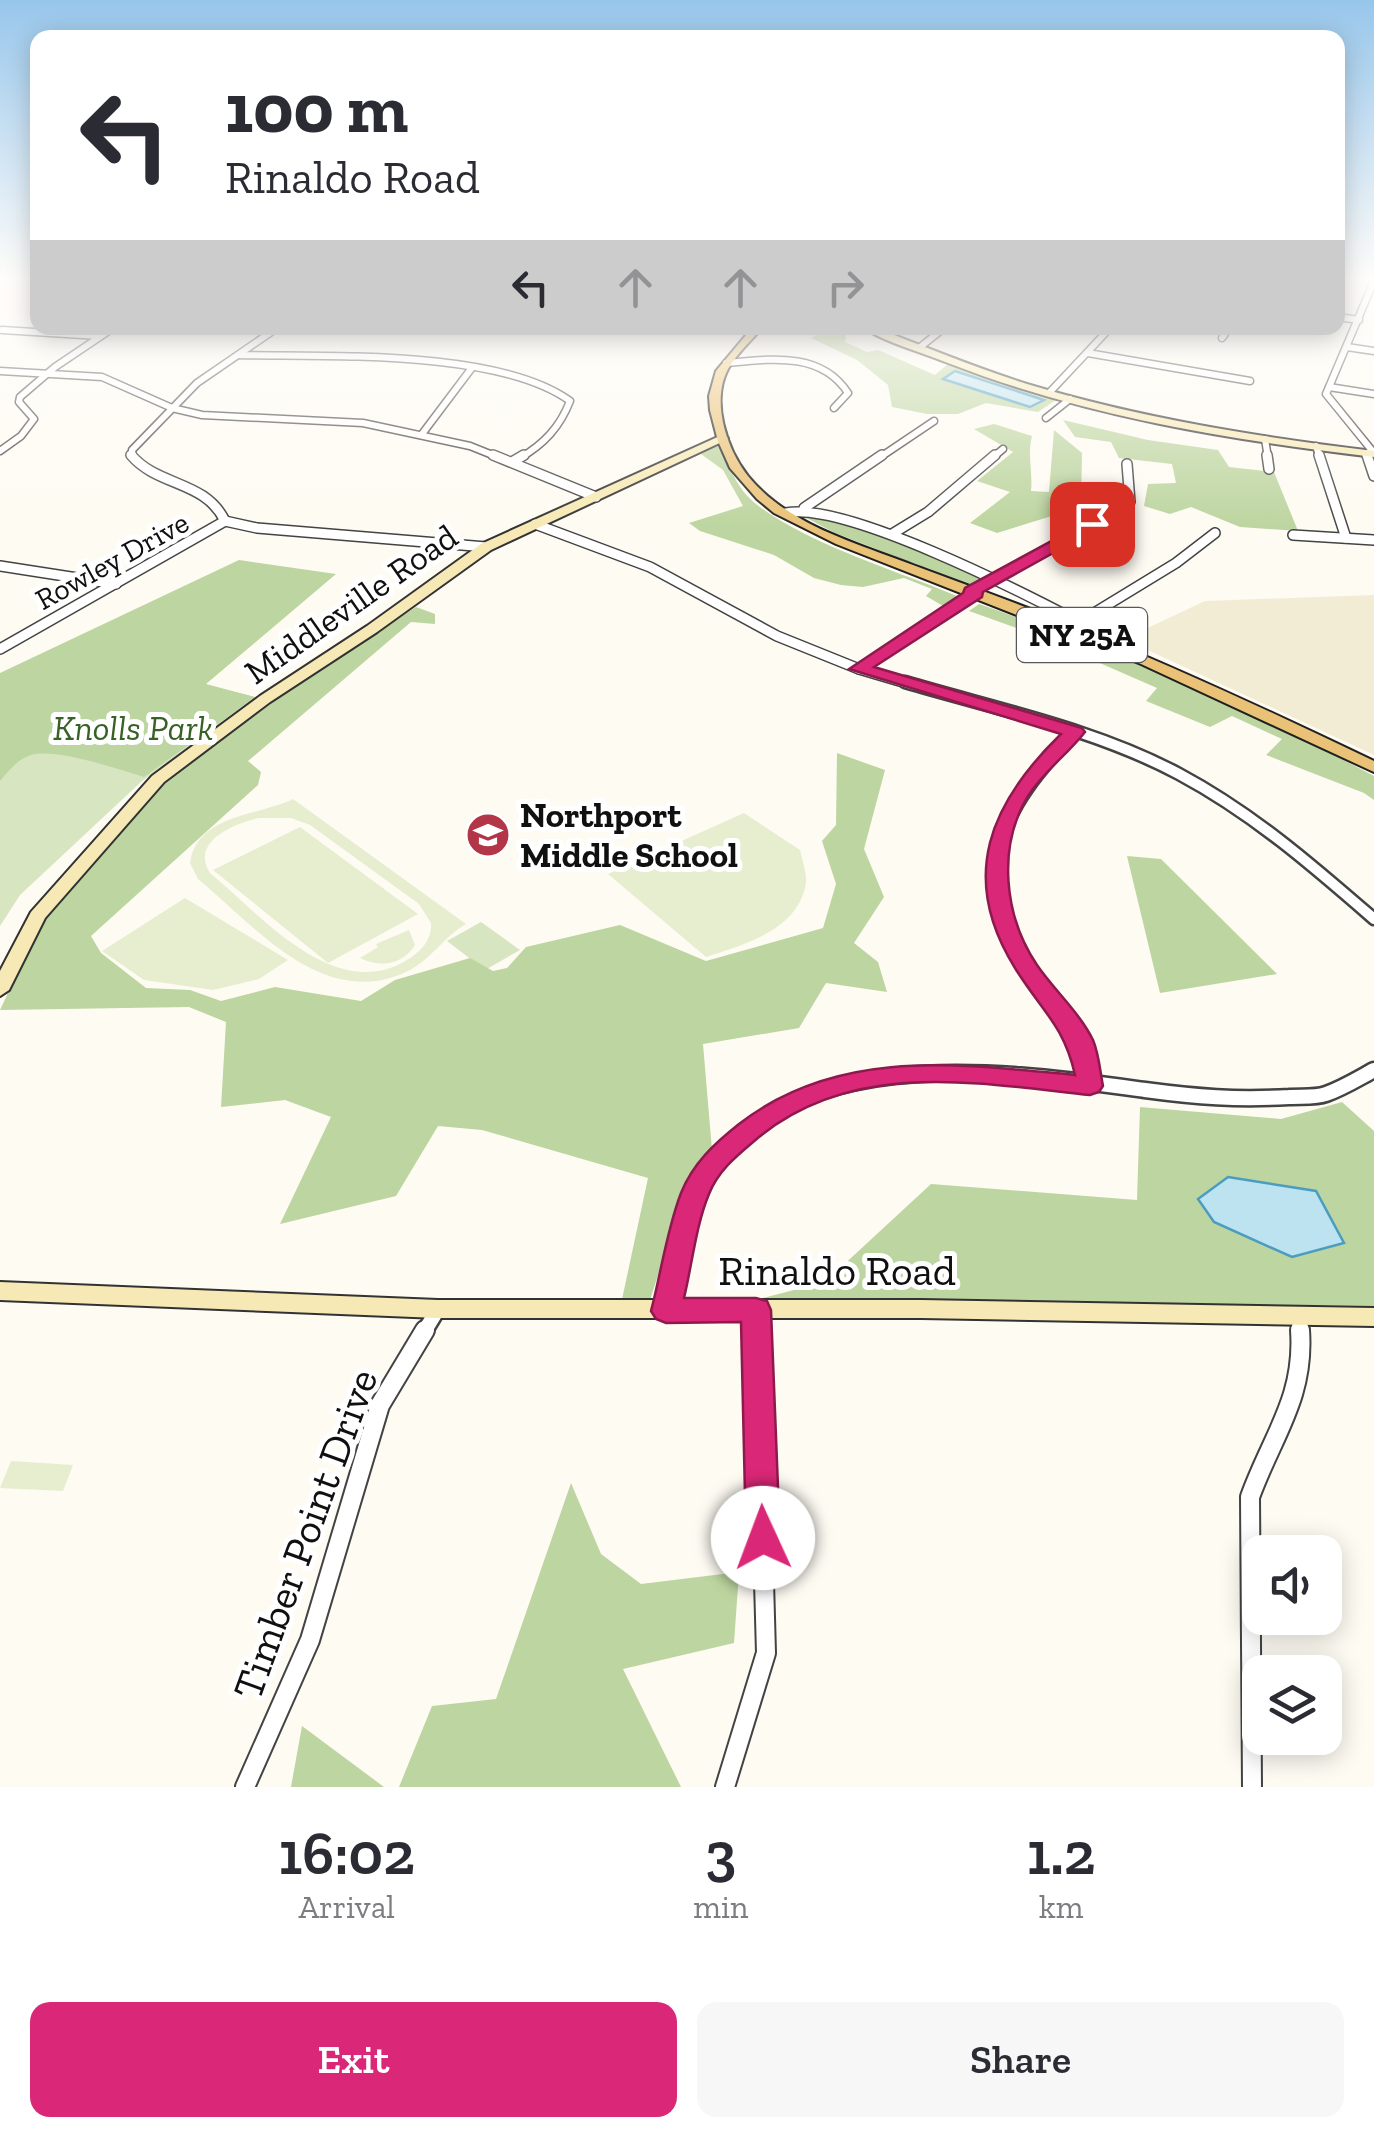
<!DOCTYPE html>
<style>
:root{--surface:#fff;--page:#f7f7f7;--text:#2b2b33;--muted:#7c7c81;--accent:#db2777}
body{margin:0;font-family:"Zilla Slab",serif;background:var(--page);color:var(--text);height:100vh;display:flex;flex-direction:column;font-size:38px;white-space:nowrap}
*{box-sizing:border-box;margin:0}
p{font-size:32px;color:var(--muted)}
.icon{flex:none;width:55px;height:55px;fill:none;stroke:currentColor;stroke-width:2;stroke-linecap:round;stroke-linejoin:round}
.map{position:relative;height:1787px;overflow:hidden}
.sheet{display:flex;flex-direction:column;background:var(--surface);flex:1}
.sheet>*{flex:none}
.hud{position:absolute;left:30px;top:30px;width:1315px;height:305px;border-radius:20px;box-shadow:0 5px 25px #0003;background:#fff;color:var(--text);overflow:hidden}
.controls{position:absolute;left:1242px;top:1535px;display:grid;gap:20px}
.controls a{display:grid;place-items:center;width:100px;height:100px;border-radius:20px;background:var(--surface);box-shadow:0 5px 25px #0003;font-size:50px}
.pin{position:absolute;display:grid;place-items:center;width:85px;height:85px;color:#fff;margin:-42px;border-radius:20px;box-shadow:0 5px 15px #0006}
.me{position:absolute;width:110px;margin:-55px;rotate:358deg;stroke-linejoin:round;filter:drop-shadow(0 0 8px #0008)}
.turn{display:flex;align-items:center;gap:35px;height:210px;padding:0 30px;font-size:45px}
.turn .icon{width:130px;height:130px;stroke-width:2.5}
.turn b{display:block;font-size:70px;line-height:85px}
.lanes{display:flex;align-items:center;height:95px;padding:0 30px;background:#0003;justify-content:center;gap:50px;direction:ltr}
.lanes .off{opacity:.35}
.eta{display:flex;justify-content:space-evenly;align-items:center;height:170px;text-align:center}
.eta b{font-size:60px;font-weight:600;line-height:70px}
.button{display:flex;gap:20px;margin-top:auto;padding:20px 30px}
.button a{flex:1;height:115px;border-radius:20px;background:var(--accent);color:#fff;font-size:40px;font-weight:600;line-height:115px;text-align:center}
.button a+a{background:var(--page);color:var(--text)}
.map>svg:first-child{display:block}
.farmland{fill:#f2ecd5}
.green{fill:#d7e5c0}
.forest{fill:#bdd5a0}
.pitch{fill:#e7eed0;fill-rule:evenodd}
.water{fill:#bde2f0;stroke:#4b9dc0;stroke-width:2.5}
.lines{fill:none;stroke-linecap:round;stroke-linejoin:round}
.street-far4-casing{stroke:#434343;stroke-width:9}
.street-far3-casing{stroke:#434343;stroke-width:12}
.street-far2-casing{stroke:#434343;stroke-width:15}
.street-far1-casing{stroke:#434343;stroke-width:19}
.street-casing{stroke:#434343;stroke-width:22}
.secondary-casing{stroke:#323232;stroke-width:4}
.primary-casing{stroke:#212121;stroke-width:4}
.street-far4{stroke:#fff;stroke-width:6}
.street-far3{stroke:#fff;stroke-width:9}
.street-far2{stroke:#fff;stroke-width:10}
.street-far1{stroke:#fff;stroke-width:14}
.street{stroke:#fff;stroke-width:18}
.secondary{fill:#f7e9b5;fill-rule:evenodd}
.primary{fill:#eac277;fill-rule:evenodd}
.route{fill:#db2777;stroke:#8e194d;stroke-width:2.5}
.labels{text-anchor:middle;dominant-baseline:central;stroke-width:10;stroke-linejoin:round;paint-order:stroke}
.far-street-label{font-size:30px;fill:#101010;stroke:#fff}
.shield{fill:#fff;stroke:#585858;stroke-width:2.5}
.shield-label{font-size:32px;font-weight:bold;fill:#101010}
.street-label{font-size:35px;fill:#101010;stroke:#fff}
.park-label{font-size:35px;font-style:italic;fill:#386126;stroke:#fff}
.poi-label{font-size:35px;font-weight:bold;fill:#101010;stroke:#fff;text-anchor:start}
.near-street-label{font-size:42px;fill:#101010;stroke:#fff}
</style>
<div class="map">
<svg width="1374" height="1787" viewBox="0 0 1374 1787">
<rect width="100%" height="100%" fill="#fefbf3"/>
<polygon class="farmland" points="1374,595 1374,755 1124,639 1205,601"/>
<g class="green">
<polygon points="0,678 205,685 255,697 142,781 20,895 0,926"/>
<polygon points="481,922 520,950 485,970 447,941"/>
</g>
<g class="forest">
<polygon points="828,328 846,335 845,342 867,352 878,350 935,375 948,364 1056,400 1038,412 986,403 958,414 927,414 892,407 888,385 857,360 811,338"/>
<polygon points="1063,420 1148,440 1218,450 1229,467 1274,472 1298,531 1240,527 1191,507 1170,514 1144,506 1148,484 1176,483 1172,464 1119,458 1111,442 1075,437"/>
<path d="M 994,424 L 1032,436 C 1027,455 1033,472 1031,491 L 1049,492 L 1054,430 L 1082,453 L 1081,507 L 997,533 L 970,523 L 1010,492 L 977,481 L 1013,452 L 974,429 Z"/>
<path d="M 719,444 C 729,466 737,489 756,504 C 805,543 897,571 957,596 L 943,606 L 926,596 L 932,589 L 904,578 L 863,587 L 841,585 L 814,578 L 774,555 L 700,531 L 689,523 L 743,506 L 723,470 L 701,454 Z"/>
<polygon points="803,512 891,538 984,578 969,585 835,533 799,514"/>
<path d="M 239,560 L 336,574 L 206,684 L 255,697 L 144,777 C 118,769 56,748 31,755 C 19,758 8,771 0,781 L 0,673 Z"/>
<path d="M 979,604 C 1114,651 1247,708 1374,776 L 1374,800 L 1364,793 L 1266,755 L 1282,739 L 1232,716 L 1210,727 L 1146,701 L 1157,688 L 1031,633 L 969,611 Z"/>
<polygon points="416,607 435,614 435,624 411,622 248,761 261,772 258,785 91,936 101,953 146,988 190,990 221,1001 275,987 361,1001 395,980 470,958 493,971 507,968 526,947 620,925 706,961 823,928 836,884 822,841 836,825 837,753 885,770 864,849 884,897 854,943 878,962 887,992 826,983 799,1028 703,1044 712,1150 685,1192 649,1303 621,1304 648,1178 482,1130 438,1126 396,1196 280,1224 331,1117 285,1100 221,1107 226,1022 189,1007 0,1010 45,914 163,783 272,700"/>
<polygon points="1127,856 1161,859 1277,974 1160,993"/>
<polygon points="1342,1102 1374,1131 1374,1306 748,1302 825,1282 931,1184 1137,1200 1140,1107 1281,1119"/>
<polygon points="571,1483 601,1554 641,1584 739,1572 734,1643 623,1669 681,1787 399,1787 432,1706 496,1699"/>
<polygon points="302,1726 384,1787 291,1787"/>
</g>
<g class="pitch">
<path d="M 293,799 L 466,924 C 443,937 432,959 408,971 C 324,1012 256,927 198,879 L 190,863 C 197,814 259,816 293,799 ZM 259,818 L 291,818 L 310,825 L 419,904 L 431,923 C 432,940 421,951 407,960 C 335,1004 262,916 210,873 C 190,841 234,824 259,818 Z"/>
<path d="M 744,813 L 800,850 C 802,859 807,874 806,883 C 798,931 744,944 706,957 L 608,874 Z"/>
<polygon points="300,827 418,914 328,963 213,870"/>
<polygon points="185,898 288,960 259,979 213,990 144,980 102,951"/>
<path d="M 409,930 L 415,945 C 402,965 381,968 360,958 L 378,947 L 376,944 Z"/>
<polygon points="11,1461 73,1465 63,1491 0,1488"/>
</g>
<g class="water">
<polygon points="955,371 1044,400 1030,407 943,379"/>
<polygon points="1228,1177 1316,1191 1344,1243 1292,1257 1214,1222 1198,1199"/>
</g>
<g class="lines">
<defs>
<g id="street-far4">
<polyline points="1374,281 1326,394 1374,453"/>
<polyline points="1338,317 1359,320"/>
<polyline points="2,330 99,336"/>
<polyline points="1222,338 1229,328"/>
<polyline points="1347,347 1374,351"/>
<polyline points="919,348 944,328"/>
<polyline points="1088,353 1250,381"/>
<path d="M 238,355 C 327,357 498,349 570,401 C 560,427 544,444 520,458"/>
<path d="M 726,363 C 770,359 821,351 848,393 L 834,408"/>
<polyline points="0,371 102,377 172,408 202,415 363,423 470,446 500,458"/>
<polyline points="1329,387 1374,394"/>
<polyline points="1049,393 1110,328"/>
<polyline points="1046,418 1070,399"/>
<polyline points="422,434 471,369"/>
<polyline points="1265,439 1268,458"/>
<polyline points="1316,446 1320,458"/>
<polyline points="0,451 21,436 34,419 19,402 20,397 55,367 113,328"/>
<polyline points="1366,453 1368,458"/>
<polyline points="133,458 132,450 197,383 277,328"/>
<polyline points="879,458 934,421"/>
<polyline points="992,458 1003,449"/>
</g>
<g id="street-far3">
<path d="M 131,455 C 158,487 205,480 225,521"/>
<polyline points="493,455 596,497"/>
<polyline points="1267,455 1269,469"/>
<polyline points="1319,455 1346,538"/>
<polyline points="1367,455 1374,476"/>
<polyline points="512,462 524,455"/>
<polyline points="804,508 882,455"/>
<path d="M 786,513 C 844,501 1022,592 1079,622"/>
<polyline points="535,524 650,567 777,636 859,669 913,685"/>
<polyline points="892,534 928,512 995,455"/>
<polyline points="1293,535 1374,540"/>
<polyline points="0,566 116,584"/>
<polyline points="971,591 1124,507 1130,502 1127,464"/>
<polyline points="1076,624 1176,563 1215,533"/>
<polyline points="0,649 225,521 257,528 486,547"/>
<polyline points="859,669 976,593"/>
</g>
<g id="street-far2">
<path d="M 905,682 C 996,709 1095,729 1179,774 C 1252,813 1312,865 1374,919"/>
<path d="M 1028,971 C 970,867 998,813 1075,732"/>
</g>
<g id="street-far1">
<polyline points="1027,969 1075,1037 1090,1086"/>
<polyline points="756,1310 757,1332"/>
<path d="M 666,1311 C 673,1273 676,1228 695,1193 C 779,1038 999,1070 1145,1090 C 1197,1097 1236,1100 1289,1097 C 1301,1096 1315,1098 1326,1094 C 1343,1088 1359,1078 1374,1070"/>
<polyline points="1299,1315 1300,1332"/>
<polyline points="424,1332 438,1309"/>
</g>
<g id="street">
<polyline points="245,1787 310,1640 380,1405 425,1330"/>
<polyline points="725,1787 766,1653 757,1330"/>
<path d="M 1252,1787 L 1250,1497 C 1272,1436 1305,1398 1300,1330"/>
</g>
<g id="secondary">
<path d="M 863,328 L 876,328 C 926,347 976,368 1027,384 C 1140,418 1257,437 1374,451 L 1374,457 C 1229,440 1084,416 948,363 C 921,352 887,343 863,328 Z"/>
<polygon points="722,435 728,438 726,440 491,550 377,632 270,702 164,782 45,918 9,990 0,996 0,971 31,912 152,776 260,696 367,626 481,544"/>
<polygon points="0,1282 438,1300 921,1300 1374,1308 1374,1326 921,1318 438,1318 0,1300"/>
</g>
<path id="primary" d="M 752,328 L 762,328 C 751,341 737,353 728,369 C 711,401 726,448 748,476 C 788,525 856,543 913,565 C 967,585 1022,605 1076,627 C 1177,668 1276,714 1374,761 L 1374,772 L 1141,664 L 836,544 L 774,513 L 757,499 L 730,468 L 718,441 L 710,410 L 709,396 L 716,371 Z"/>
</defs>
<use href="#street-far4" class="street-far4-casing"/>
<use href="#street-far3" class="street-far3-casing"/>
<use href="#street-far2" class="street-far2-casing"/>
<use href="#street-far1" class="street-far1-casing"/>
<use href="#street" class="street-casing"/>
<use href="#secondary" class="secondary-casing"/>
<use href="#primary" class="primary-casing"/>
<use href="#street-far4" class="street-far4"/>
<use href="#street-far3" class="street-far3"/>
<use href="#street-far2" class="street-far2"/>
<use href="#street-far1" class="street-far1"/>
<use href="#street" class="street"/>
<use href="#secondary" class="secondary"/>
<use href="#primary" class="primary"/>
</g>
<linearGradient id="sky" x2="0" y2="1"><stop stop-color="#97c6eb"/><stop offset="0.53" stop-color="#fffdfa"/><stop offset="1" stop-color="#fffdfa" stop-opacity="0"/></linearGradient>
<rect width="1374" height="527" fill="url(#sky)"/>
<path class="route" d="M 1092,519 L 1098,521 L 1098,528 L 983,592 L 982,597 L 874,667 L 1082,728 L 1085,732 C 1067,755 1044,771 1028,796 C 997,847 1004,916 1037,965 C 1054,990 1080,1013 1093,1040 C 1099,1054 1100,1071 1103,1086 L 1099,1092 L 1090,1095 C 977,1083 855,1059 759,1137 C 739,1154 719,1169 709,1194 C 696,1225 692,1265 684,1298 L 756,1298 L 767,1301 L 771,1310 L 780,1538 L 775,1549 L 763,1554 L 751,1549 L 746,1538 L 741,1322 L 666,1323 L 656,1319 L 651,1311 C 661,1273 667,1229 681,1193 C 693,1163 715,1143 739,1124 C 838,1047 959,1064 1075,1075 C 1064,1025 1040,1009 1015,968 C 958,877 990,803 1061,734 L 849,669 L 963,593 L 965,588 Z"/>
<defs>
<symbol id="school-disc" viewBox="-11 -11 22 22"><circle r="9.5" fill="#b23548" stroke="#fff"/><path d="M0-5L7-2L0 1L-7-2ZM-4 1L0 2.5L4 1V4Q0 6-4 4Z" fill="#fff"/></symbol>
</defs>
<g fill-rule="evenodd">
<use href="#school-disc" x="463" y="810" width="50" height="50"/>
</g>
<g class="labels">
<g class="far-street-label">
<text transform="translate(112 561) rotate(-29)">Rowley Drive</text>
</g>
<rect class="shield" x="1017" y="608" width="130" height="54" rx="8"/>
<g class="shield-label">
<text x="1082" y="635">NY 25A</text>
</g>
<g class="street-label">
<text transform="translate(351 604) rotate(-35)">Middleville Road</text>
</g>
<g class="park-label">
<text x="133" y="728">Knolls Park</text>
</g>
<g class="poi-label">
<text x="520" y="815">Northport<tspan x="520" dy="40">Middle School</tspan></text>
</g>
<g class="near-street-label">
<text x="837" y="1270">Rinaldo Road</text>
<text transform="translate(305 1534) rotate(-70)">Timber Point Drive</text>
</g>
</g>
</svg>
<div class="controls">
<a><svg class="icon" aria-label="sound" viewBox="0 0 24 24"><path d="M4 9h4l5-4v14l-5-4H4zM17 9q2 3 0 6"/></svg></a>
<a><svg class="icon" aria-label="layers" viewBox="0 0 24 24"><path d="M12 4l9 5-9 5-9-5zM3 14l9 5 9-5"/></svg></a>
</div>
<div class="pin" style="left:1092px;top:524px;background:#d93025"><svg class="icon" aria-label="arrive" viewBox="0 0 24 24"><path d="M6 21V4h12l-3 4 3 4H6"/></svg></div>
<svg class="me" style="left:763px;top:1538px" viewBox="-20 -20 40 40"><circle r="19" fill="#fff"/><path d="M0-13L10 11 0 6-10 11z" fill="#db2777"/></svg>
<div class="hud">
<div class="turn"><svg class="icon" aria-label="left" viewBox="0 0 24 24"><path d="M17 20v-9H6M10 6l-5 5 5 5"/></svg><div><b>100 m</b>Rinaldo Road</div></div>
<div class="lanes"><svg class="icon" aria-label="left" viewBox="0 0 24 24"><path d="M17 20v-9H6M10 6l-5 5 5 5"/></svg><svg class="icon off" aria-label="ahead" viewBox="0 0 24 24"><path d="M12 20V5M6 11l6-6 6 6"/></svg><svg class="icon off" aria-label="ahead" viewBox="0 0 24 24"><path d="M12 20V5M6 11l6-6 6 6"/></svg><svg class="icon off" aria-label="right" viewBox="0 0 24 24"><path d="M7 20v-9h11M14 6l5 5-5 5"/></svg></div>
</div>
</div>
<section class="sheet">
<div class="eta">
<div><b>16:02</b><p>Arrival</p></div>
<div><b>3</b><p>min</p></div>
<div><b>1.2</b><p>km</p></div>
</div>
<div class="button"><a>Exit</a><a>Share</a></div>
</section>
